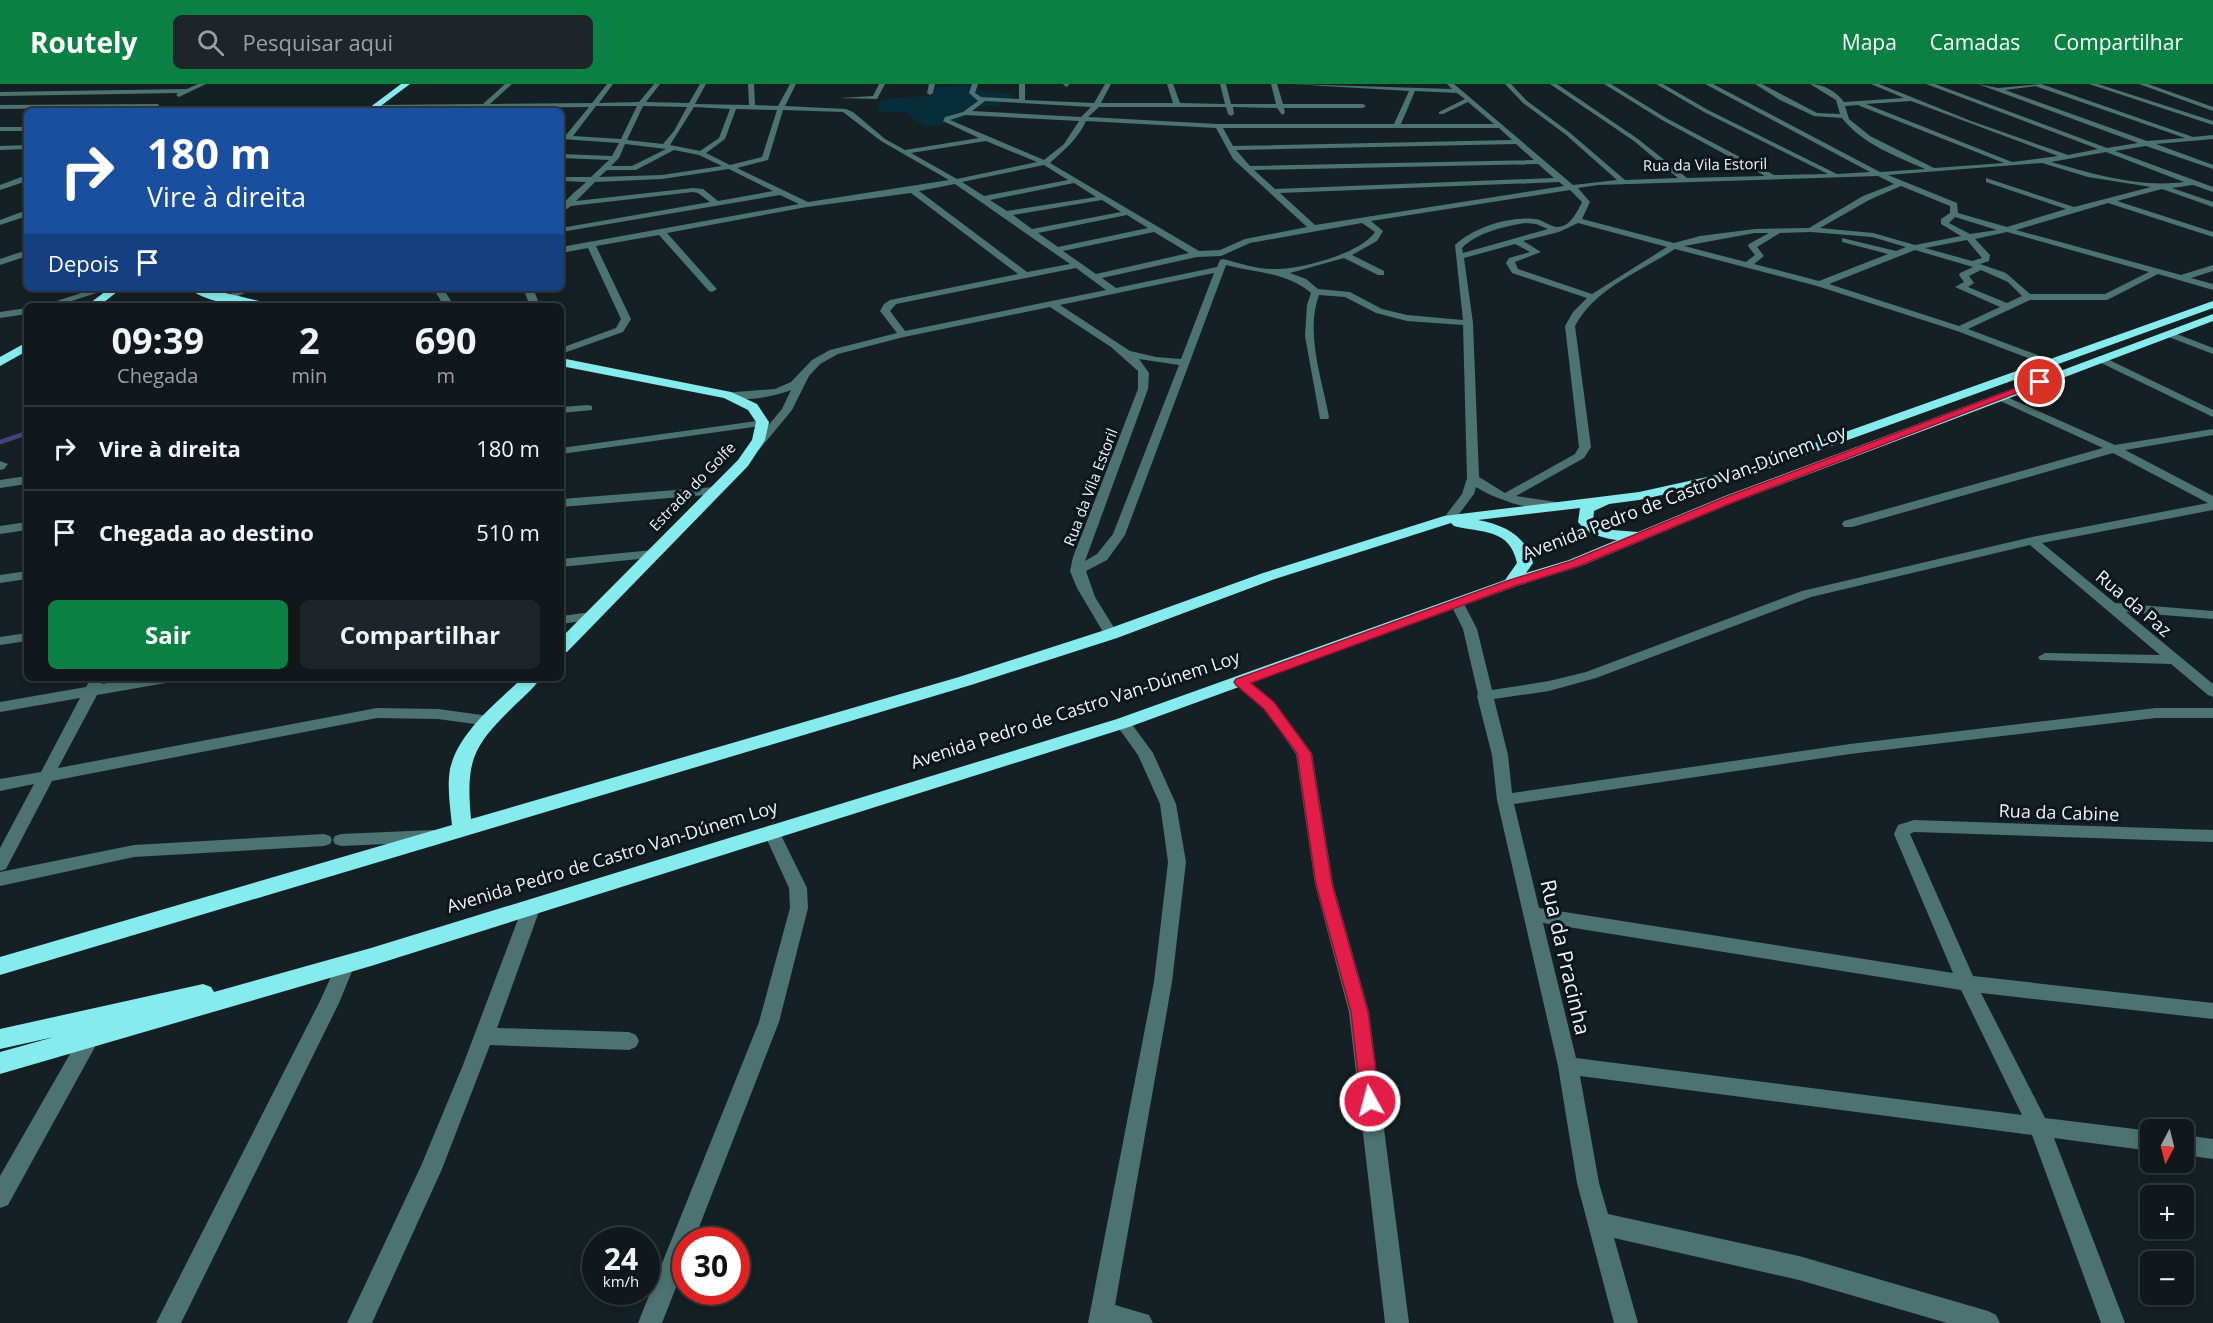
<!DOCTYPE html>
<html lang="pt">
<meta charset="utf-8">
<style>
:root{--surface:#10181b;--page:#1e2528;--text:#f1f3f6;--muted:#9ca0a3;--line:#30373a;--accent:#0b8043}
body{margin:0;font-family:"Open Sans",sans-serif;background:var(--page);color:var(--text);height:100vh;display:flex;flex-direction:column;font-size:22px;white-space:nowrap}
*{box-sizing:border-box;margin:0}
p{font-size:20px;color:var(--muted)}
.icon{flex:none;width:33px;height:33px;fill:none;stroke:currentColor;stroke-width:2;stroke-linecap:round;stroke-linejoin:round}
.map{position:relative;flex:1;overflow:hidden}
.side{position:absolute;left:24px;top:219px;width:540px;height:378px;display:flex;flex-direction:column;background:var(--surface);border-radius:9px;box-shadow:0 3px 9px #0003,0 0 0 2px var(--line)}
.side>*{flex:none}
.hud{position:absolute;left:24px;top:24px;width:540px;height:183px;border-radius:9px;box-shadow:0 3px 9px #0003,0 0 0 2px var(--line);background:#1a4fa0;color:#fff;overflow:hidden}
.needle{width:39px;rotate:187deg}
.tools{position:absolute;left:2140px;top:1035px;display:grid;gap:12px}
.tools a{display:grid;place-items:center;width:54px;height:54px;border-radius:9px;background:var(--surface);box-shadow:0 3px 9px #0003,0 0 0 2px var(--line);font-size:30px}
.speed{position:absolute;left:582px;top:1143px;display:flex;gap:12px;font-size:30px;font-weight:700;text-align:center}
.speed>*{display:grid;place-content:center;width:78px;height:78px;border-radius:50%;background:var(--surface);box-shadow:0 3px 9px #0003,0 0 0 2px var(--line);line-height:1}
.speed small{font-size:15px;font-weight:400}
.speed .limit{border:9px solid #d22;background:#fff;color:#111}
.pin{position:absolute;display:grid;place-items:center;width:51px;height:51px;color:#fff;margin:-26px;border:3px solid #fff;border-radius:50%;box-shadow:0 2px 6px #0007}
.me{position:absolute;width:66px;margin:-33px;rotate:353deg;stroke-linejoin:round;filter:drop-shadow(0 0 4px #0008)}
.turn{display:flex;align-items:center;gap:21px;height:126px;padding:0 24px;font-size:27px}
.turn .icon{width:78px;height:78px;stroke-width:2.5}
.turn b{display:block;font-size:42px;line-height:51px}
.then{display:flex;align-items:center;height:57px;padding:0 24px;background:#0003;gap:12px;font-size:22px}
.eta{display:flex;justify-content:space-evenly;align-items:center;height:102px;text-align:center}
.eta b{font-size:36px;font-weight:700;line-height:42px}
.cta{display:flex;gap:12px;margin-top:auto;padding:12px 24px}
.cta a{flex:1;height:69px;border-radius:9px;background:var(--accent);color:#fff;font-size:24px;font-weight:700;line-height:69px;text-align:center}
.cta a+a{background:var(--page);color:var(--text)}
ul{padding:0;list-style:none}
li{display:flex;align-items:center;gap:18px;height:84px;padding:0 24px;border-top:2px solid var(--line)}
li div{flex:1}
li b{display:block;font-size:22px}
li em{font-style:normal}
header{display:flex;align-items:center;gap:36px;box-sizing:border-box;height:84px;padding:0 30px;background:var(--accent);color:#fff}
header strong{font-size:28px}
nav{display:flex;gap:33px;margin-inline-start:auto;font-size:21px}
.search{width:420px;height:54px;background:var(--page);display:flex;align-items:center;gap:15px;box-sizing:border-box;padding:0 21px;border-radius:9px;color:var(--muted);font-size:22px}
.map>svg:first-child{display:block}
.green{fill:#082d3a}
.lines{fill:none;stroke-linecap:round;stroke-linejoin:round}
.stream{stroke:#47427c;stroke-width:4.5}
.minor{fill:#4c7272;fill-rule:evenodd}
.highway{fill:#85ebec;fill-rule:evenodd}
.route{fill:#e11d48;stroke:#92132f;stroke-width:1.5}
.labels{text-anchor:middle;dominant-baseline:central;stroke-width:6;stroke-linejoin:round;paint-order:stroke}
.far-street-label{font-size:15px;fill:#edf4f7;stroke:#0c161b}
.street-label{font-size:18px;fill:#edf4f7;stroke:#0c161b}
.near-street-label{font-size:21px;fill:#edf4f7;stroke:#0c161b}
</style>
<header>
<strong>Routely</strong>
<div class="search"><svg class="icon" aria-label="search" viewBox="0 0 24 24"><circle cx="10" cy="10" r="6"/><path d="M15 15l6 6"/></svg>Pesquisar aqui</div>
<nav><a>Mapa</a><a>Camadas</a><a>Compartilhar</a></nav>
</header>
<div class="map">
<svg width="2213" height="1239" viewBox="0 0 2213 1239">
<rect width="100%" height="100%" fill="#152024"/>
<polygon class="green" points="959,1 972,2 977,6 1014,10 1013,15 1002,17 1000,22 981,22 956,38 925,43 905,28 878,28 881,15 930,12 937,4"/>
<g class="lines">
<polyline class="stream" points="0,358 27,349"/>
<g class="minor">
<polygon points="198,0 206,0 179,13 176,11 178,9 0,12 0,8 187,5"/>
<path d="M 505,0 L 512,0 L 490,20 L 592,19 L 607,0 L 613,0 L 599,19 L 639,18 L 654,0 L 660,0 L 646,18 L 689,19 L 700,0 L 706,0 L 695,20 L 749,21 L 748,0 L 754,0 L 755,21 L 778,22 L 790,0 L 796,0 L 785,22 L 846,25 L 853,28 L 885,55 L 905,66 L 979,54 L 943,37 L 945,33 L 963,28 L 978,17 L 969,9 L 972,0 L 978,0 L 975,9 L 981,13 L 1019,15 L 1019,0 L 1025,0 L 1025,16 L 1094,19 L 1105,0 L 1111,0 L 1101,19 L 1173,19 L 1167,0 L 1173,0 L 1180,19 L 1225,20 L 1220,0 L 1226,0 L 1231,20 L 1276,20 L 1271,0 L 1277,0 L 1283,20 L 1363,20 L 1366,22 L 1363,24 L 1284,24 L 1285,29 L 1282,31 L 1277,24 L 1233,23 L 1234,30 L 1231,32 L 1228,30 L 1226,23 L 1099,23 L 1088,33 L 1218,40 L 1394,40 L 1409,7 L 1291,0 L 1452,5 L 1447,0 L 1454,0 L 1573,101 L 1617,96 L 1565,50 L 1523,19 L 1505,0 L 1511,0 L 1527,17 L 1569,48 L 1625,96 L 1678,94 L 1634,57 L 1550,0 L 1557,0 L 1638,55 L 1687,94 L 1765,92 L 1662,36 L 1604,0 L 1611,0 L 1666,34 L 1774,91 L 1828,90 L 1704,28 L 1656,0 L 1663,0 L 1708,26 L 1837,90 L 1870,88 L 1705,0 L 1713,0 L 1880,88 L 1925,85 C 1896,72 1862,60 1842,34 L 1814,32 L 1780,16 L 1755,0 L 1762,0 L 1817,29 L 1840,30 L 1836,16 L 1810,0 C 1823,0 1836,7 1844,18 L 1904,14 L 1871,0 L 1879,0 L 1971,37 L 2068,71 L 2098,65 L 1926,0 L 1935,0 L 2107,64 L 2138,59 L 1978,0 L 1998,4 L 2041,0 L 2193,53 L 2213,51 L 2213,55 L 2156,60 L 2213,81 L 2213,85 L 2146,62 L 2115,67 L 2213,103 L 2213,108 L 2193,101 L 2172,104 L 2213,118 L 2213,123 L 2162,105 L 2117,117 L 2213,148 L 2213,153 L 2108,119 L 2016,146 L 2181,191 L 2213,181 L 2213,187 L 2191,194 L 2213,200 L 2213,206 L 2158,190 L 2107,216 L 2030,216 L 1968,245 L 2053,277 L 2054,279 L 2049,282 L 1957,247 L 1817,202 L 1675,165 C 1641,187 1595,204 1575,242 L 1591,363 L 1584,374 L 1516,412 L 1563,419 L 1563,425 C 1539,430 1496,416 1476,403 L 1474,410 L 1453,438 L 1449,439 L 1443,435 L 1462,410 L 1467,394 L 1463,241 L 1407,237 L 1376,229 L 1345,213 L 1319,211 C 1305,249 1322,295 1329,333 L 1328,335 L 1320,335 L 1305,252 L 1307,221 L 1311,209 C 1287,188 1256,189 1226,181 L 1125,451 L 1107,476 L 1086,487 L 1095,513 L 1118,550 L 1111,554 L 1106,553 L 1077,504 L 1070,487 L 1073,473 L 1138,305 L 1138,287 L 1111,263 L 1050,223 L 904,253 L 838,270 L 820,280 L 809,292 L 792,326 L 759,366 L 751,366 L 751,362 L 782,325 L 791,306 C 777,312 734,321 722,311 L 723,309 L 775,305 L 791,298 L 812,276 L 830,266 L 897,249 L 880,227 L 884,220 L 890,216 L 1018,190 L 911,109 L 807,123 L 667,149 L 715,203 L 717,205 L 712,208 L 709,207 L 659,151 L 596,162 L 631,235 L 623,248 L 561,270 L 561,264 L 616,244 L 621,235 L 588,164 L 561,169 L 561,163 L 799,120 L 780,111 L 561,148 L 561,144 L 710,118 L 698,109 L 693,108 L 571,122 L 561,129 C 561,117 577,107 586,98 L 561,97 L 561,93 L 591,93 L 609,76 L 561,74 L 561,70 L 612,72 L 619,59 L 561,55 L 561,51 L 566,51 L 589,23 L 374,25 L 371,23 L 374,21 L 483,20 ZM 2035,2 L 2185,54 L 2147,57 L 2005,6 ZM 1415,7 L 1457,9 L 1465,15 L 1439,28 L 1439,30 L 1443,30 L 1468,18 L 1494,40 L 1401,40 ZM 985,17 L 1091,23 L 1081,33 L 972,27 ZM 1911,17 L 2058,72 L 2012,78 L 1866,20 ZM 1859,21 L 1860,22 L 2004,79 L 1934,84 L 1870,52 L 1849,35 L 1845,22 ZM 596,22 L 637,22 L 621,55 L 573,52 ZM 643,22 L 687,23 L 674,47 L 663,60 L 627,56 ZM 694,23 L 730,25 L 719,54 L 700,67 L 670,61 ZM 736,25 L 777,26 L 762,73 L 730,81 L 706,69 L 725,55 ZM 783,26 L 843,28 L 881,57 L 949,96 L 808,118 L 737,84 L 768,76 ZM 965,31 L 1079,37 L 1064,60 L 1044,76 L 950,36 ZM 1086,37 L 1216,44 L 1233,75 L 1307,143 L 1245,155 L 1220,166 L 1199,167 L 1050,79 C 1064,66 1078,55 1086,37 ZM 1223,44 L 1499,44 L 1512,56 L 1233,62 ZM 986,57 L 1037,78 L 957,95 L 911,69 ZM 625,60 L 666,65 L 632,82 L 611,82 L 619,74 ZM 1516,60 L 1534,76 L 1250,82 L 1236,66 ZM 674,66 L 699,71 L 722,82 L 662,91 L 599,93 L 607,86 L 636,86 ZM 2106,68 L 2184,98 C 2140,104 2093,90 2051,78 ZM 2042,79 L 2088,93 L 2151,103 L 2074,123 L 1986,94 L 1986,98 L 2066,125 L 2007,143 L 1958,129 L 1957,119 L 1888,91 ZM 1538,80 L 1554,94 L 1275,105 L 1254,86 ZM 1044,81 L 1068,96 L 984,112 L 962,98 ZM 729,85 L 773,107 L 718,117 L 703,105 L 693,104 L 576,117 L 595,98 L 662,95 ZM 1878,92 L 1894,100 L 1863,112 L 1809,144 L 1755,145 L 1700,152 L 1674,159 L 1582,135 L 1590,118 L 1578,104 L 1598,101 ZM 1559,98 L 1564,102 L 1315,141 L 1280,109 ZM 1074,99 L 1096,113 L 1007,127 L 990,116 ZM 955,100 L 1070,180 L 1027,188 L 919,107 ZM 1901,102 L 1950,122 L 1950,129 L 1941,135 L 1941,140 L 1961,152 L 1915,161 L 1873,149 L 1820,144 L 1869,116 ZM 1570,106 L 1582,118 C 1577,128 1570,144 1556,143 C 1549,142 1542,135 1534,135 C 1509,132 1473,144 1455,161 L 1463,236 L 1407,231 L 1382,225 L 1350,208 L 1318,205 L 1306,195 L 1290,189 L 1344,174 L 1378,191 L 1384,191 L 1384,187 L 1352,171 L 1377,157 L 1383,147 L 1371,137 ZM 1102,116 L 1121,128 L 1032,145 L 1013,131 ZM 1127,131 L 1148,144 L 1058,163 L 1038,149 ZM 1955,133 L 1997,146 L 1970,150 L 1949,139 ZM 1362,139 L 1375,148 C 1360,170 1299,186 1273,185 C 1256,185 1239,179 1223,175 L 1220,176 L 1217,183 L 1116,204 L 1102,194 L 1197,173 L 1221,172 L 1250,159 ZM 1526,139 L 1536,140 L 1548,145 L 1463,169 L 1462,164 C 1478,148 1505,142 1526,139 ZM 1578,139 L 1667,163 L 1592,210 L 1518,185 L 1515,178 L 1541,168 L 1523,157 L 1559,148 ZM 1154,148 L 1189,169 L 1096,190 L 1063,167 ZM 1811,148 L 1872,153 L 1906,163 L 1896,167 L 1842,154 L 1842,158 L 1888,170 L 1819,197 L 1754,180 L 1764,172 L 1757,163 L 1780,149 ZM 2007,148 L 2149,188 L 2105,210 L 2030,210 L 2006,189 L 1980,180 L 1989,177 L 1990,171 L 1975,155 ZM 1755,149 L 1769,149 L 1749,160 L 1748,162 L 1755,171 L 1746,178 L 1684,162 ZM 1967,156 L 1982,174 L 1972,177 L 1925,164 ZM 1515,160 L 1530,168 L 1509,174 L 1506,179 L 1512,189 L 1587,214 L 1573,228 L 1565,242 L 1579,363 L 1575,370 L 1505,409 L 1479,393 L 1473,239 L 1464,174 ZM 1915,166 L 1973,183 L 1960,189 L 1959,191 L 1964,198 L 1955,203 L 2000,223 L 1959,242 L 1829,200 ZM 1076,184 L 1106,206 L 905,247 L 890,227 L 896,220 ZM 1981,186 L 2008,198 L 2022,212 L 2007,219 L 1968,203 L 1974,199 L 1969,192 ZM 1214,189 L 1181,275 L 1156,273 L 1130,267 L 1060,221 ZM 1139,275 L 1179,281 L 1113,450 L 1097,470 L 1085,477 L 1148,305 L 1149,289 Z"/>
<polygon points="879,0 885,0 877,15 839,14 873,12"/>
<polygon points="929,0 935,0 933,9 930,11 927,9"/>
<polygon points="1063,0 1069,0 1069,1 1066,3"/>
<polygon points="2089,0 2098,0 2213,37 2213,41"/>
<polygon points="2139,0 2148,0 2213,23 2213,27"/>
<polygon points="158,20 160,23 0,25 0,21"/>
<rect x="0" y="43" width="27" height="4"/>
<polygon points="27,61 27,65 0,66 0,62"/>
<polygon points="24,92 27,92 27,97 0,106 0,101"/>
<polygon points="24,127 27,127 27,132 0,141 0,136"/>
<polygon points="27,166 27,172 0,181 0,175"/>
<polygon points="97,204 112,204 56,222 41,222"/>
<polygon points="243,204 256,204 229,216 221,214"/>
<polygon points="433,204 443,204 454,222 444,222"/>
<polygon points="523,204 533,204 540,222 530,222"/>
<polygon points="27,224 27,230 0,234 0,228"/>
<polygon points="2169,247 2213,264 2213,270 2166,252 2166,248"/>
<polygon points="2101,272 2213,326 2213,333 2097,277 2097,273"/>
<path d="M 2000,310 L 2115,361 L 2213,345 L 2213,351 L 2125,366 L 2213,412 L 2213,426 L 2042,459 L 2115,519 L 2213,527 L 2213,535 L 2126,528 L 2213,600 L 2213,613 L 2208,611 L 2171,580 L 2040,576 L 2038,573 L 2045,569 L 2160,571 L 2030,461 L 1811,513 L 1596,594 L 1549,607 L 1494,615 L 1508,671 L 1512,709 L 1850,660 L 2156,624 L 2213,624 L 2213,634 L 2156,634 L 1850,670 L 1514,720 L 1539,824 L 1953,889 L 1894,750 L 1898,741 L 1914,736 L 2213,746 L 2213,758 L 1914,748 L 1910,750 L 1973,892 L 2213,919 L 2213,935 L 1981,909 L 2045,1034 L 2151,1047 L 2151,1067 L 2054,1054 L 2125,1239 L 2101,1239 L 2032,1051 L 1580,992 L 1599,1099 L 1608,1130 L 1799,1172 L 1988,1227 L 1996,1231 L 2000,1239 L 1947,1239 L 1799,1196 L 1614,1154 L 1638,1239 L 1614,1239 L 1577,1099 L 1558,982 L 1497,716 L 1492,671 L 1477,612 L 1478,610 L 1463,545 L 1450,519 L 1452,516 L 1462,516 L 1477,545 L 1492,606 L 1549,597 L 1586,588 L 1802,507 L 2032,453 L 2208,419 L 2113,369 L 1852,443 L 1844,443 L 1842,440 L 1844,437 L 2103,364 L 1996,315 L 1995,313 ZM 1543,839 L 1961,906 L 2022,1031 L 1576,974 Z"/>
<polygon points="588,321 592,322 592,326 561,329 561,323"/>
<polygon points="764,336 769,339 768,341 561,370 561,364"/>
<polygon points="0,377 8,380 4,385 0,386"/>
<polygon points="27,392 27,400 0,404 0,396"/>
<polygon points="714,403 718,404 718,410 561,423 561,415"/>
<polygon points="27,438 27,446 0,450 0,442"/>
<polygon points="653,466 658,467 659,470 658,473 561,483 561,475"/>
<polygon points="27,487 27,495 0,499 0,491"/>
<polygon points="592,528 599,532 597,535 561,540 561,532"/>
<polygon points="27,549 27,557 0,561 0,553"/>
<polygon points="1241,593 1246,595 1274,618 1312,669 1333,800 1369,928 1409,1239 1385,1239 1349,928 1315,800 1296,670 1264,624 1236,601 1234,598"/>
<polygon points="91,594 105,594 102,600 139,594 173,594 166,599 97,611 58,684 377,624 438,625 489,632 497,637 489,642 438,635 377,634 52,697 6,785 0,787 0,764 34,700 0,707 0,695 41,688 80,614 0,628 0,618 86,603"/>
<polygon points="1123,634 1128,635 1153,669 1176,720 1186,778 1172,898 1115,1221 1149,1231 1153,1239 1088,1239 1154,898 1168,778 1160,720 1138,671 1115,639"/>
<polygon points="771,741 777,743 807,804 808,824 779,938 694,1156 686,1156 686,1178 662,1239 638,1239 759,938 790,824 789,804 763,747 765,743"/>
<polygon points="432,746 438,748 440,752 438,756 432,758 341,762 335,760 333,756 335,752 341,750"/>
<polygon points="324,750 330,752 332,756 330,760 324,762 134,773 0,802 0,788 134,761"/>
<polygon points="532,815 538,817 541,822 497,944 629,948 636,951 639,957 636,963 629,966 490,961 442,1085 372,1239 347,1239 421,1082 463,981 523,822 526,817"/>
<polygon points="346,872 353,875 355,880 339,919 181,1239 156,1239 320,917 339,875"/>
<polygon points="89,946 96,949 99,955 96,961 8,1121 0,1124 0,1092 82,949"/>
<polygon points="2184,1051 2213,1055 2213,1075 2184,1071"/>
</g>
<g class="highway">
<polygon points="401,0 410,0 374,27 365,27"/>
<polygon points="110,204 122,204 99,222 86,222"/>
<path d="M 128,204 L 152,204 C 147,209 133,209 128,204 Z"/>
<path d="M 189,204 C 210,204 247,214 270,220 L 272,222 C 247,222 208,221 189,204 Z"/>
<path d="M 2213,217 L 2213,224 L 1748,392 L 1639,416 L 1609,420 L 1594,427 L 1593,437 L 1612,446 L 1638,448 L 1725,412 L 2213,230 L 2213,237 L 1735,418 L 1581,482 L 1517,502 L 1129,643 L 371,882 L 0,990 L 0,968 L 54,953 L 0,965 L 0,945 L 203,900 L 211,903 L 214,908 L 371,864 L 1117,635 L 1505,496 L 1517,479 C 1510,444 1481,449 1454,442 L 1451,439 L 1275,495 L 1117,554 L 971,601 L 0,891 L 0,873 L 452,741 C 450,723 447,703 450,685 C 459,647 496,620 522,594 L 541,594 C 533,605 521,615 512,624 C 471,664 466,679 471,735 L 959,593 L 1105,546 L 1263,489 L 1444,432 L 1639,408 L 1739,386 ZM 1580,424 L 1578,438 C 1587,450 1602,454 1617,456 L 1569,476 L 1526,489 L 1533,479 C 1526,451 1504,441 1478,436 Z"/>
<polygon points="27,258 27,267 0,282 0,273"/>
<polygon points="561,274 731,308 757,320 769,338 765,356 748,382 567,568 561,569 561,554 738,376 752,356 756,338 748,326 724,314 561,282"/>
</g>
</g>
<polygon class="route" points="2037,296 2045,298 1734,418 1579,482 1515,502 1251,599 1274,618 1311,669 1332,800 1368,928 1380,1017 1377,1023 1370,1026 1363,1023 1361,1017 1351,928 1316,800 1297,669 1264,625 1236,601 1234,598 1236,595 1507,497 1571,477 1726,413"/>
<g class="labels">
<g class="far-street-label">
<text transform="translate(1705 80) rotate(-1)">Rua da Vila Estoril</text>
<text transform="translate(692 402) rotate(-46)">Estrada do Golfe</text>
<text transform="translate(1090 403) rotate(-69)">Rua da Vila Estoril</text>
</g>
<g class="street-label">
<text transform="translate(1684 408) rotate(-21)">Avenida Pedro de Castro Van-Dúnem Loy</text>
<text transform="translate(2134 519) rotate(40)">Rua da Paz</text>
<text transform="translate(1075 625) rotate(-18)">Avenida Pedro de Castro Van-Dúnem Loy</text>
<text transform="translate(2059 728) rotate(2)">Rua da Cabine</text>
<text transform="translate(612 772) rotate(-17)">Avenida Pedro de Castro Van-Dúnem Loy</text>
</g>
<g class="near-street-label">
<text transform="translate(1566 873) rotate(77)">Rua da Pracinha</text>
</g>
</g>
</svg>
<div class="tools">
<a><svg class="needle" viewBox="-14 -14 28 28"><path d="M0-13l5 13h-10z" fill="#e53935"/><path d="M0 13l5-13h-10z" fill="#9ca0a3"/></svg></a>
<a>+</a>
<a>−</a>
</div>
<div class="speed"><div>24<small>km/h</small></div><div class="limit">30</div></div>
<div class="pin" style="left:2040px;top:298px;background:#d93025"><svg class="icon" aria-label="arrive" viewBox="0 0 24 24"><path d="M6 21V4h12l-3 4 3 4H6"/></svg></div>
<svg class="me" style="left:1370px;top:1017px" viewBox="-20 -20 40 40"><circle r="17" fill="#e11d48" stroke="#fff" stroke-width="3"/><path d="M0-11L8 9 0 5-8 9z" fill="#fff"/></svg>
<div class="hud">
<div class="turn"><svg class="icon" aria-label="right" viewBox="0 0 24 24"><path d="M7 20v-9h11M14 6l5 5-5 5"/></svg><div><b>180 m</b>Vire à direita</div></div>
<div class="then">Depois<svg class="icon" aria-label="arrive" viewBox="0 0 24 24"><path d="M6 21V4h12l-3 4 3 4H6"/></svg></div>
</div>
<section class="side">
<div class="eta">
<div><b>09:39</b><p>Chegada</p></div>
<div><b>2</b><p>min</p></div>
<div><b>690</b><p>m</p></div>
</div>
<ul>
<li><svg class="icon" aria-label="right" viewBox="0 0 24 24"><path d="M7 20v-9h11M14 6l5 5-5 5"/></svg><div><b>Vire à direita</b></div><em>180 m</em></li>
<li><svg class="icon" aria-label="arrive" viewBox="0 0 24 24"><path d="M6 21V4h12l-3 4 3 4H6"/></svg><div><b>Chegada ao destino</b></div><em>510 m</em></li>
</ul>
<div class="cta"><a>Sair</a><a>Compartilhar</a></div>
</section>
</div>
